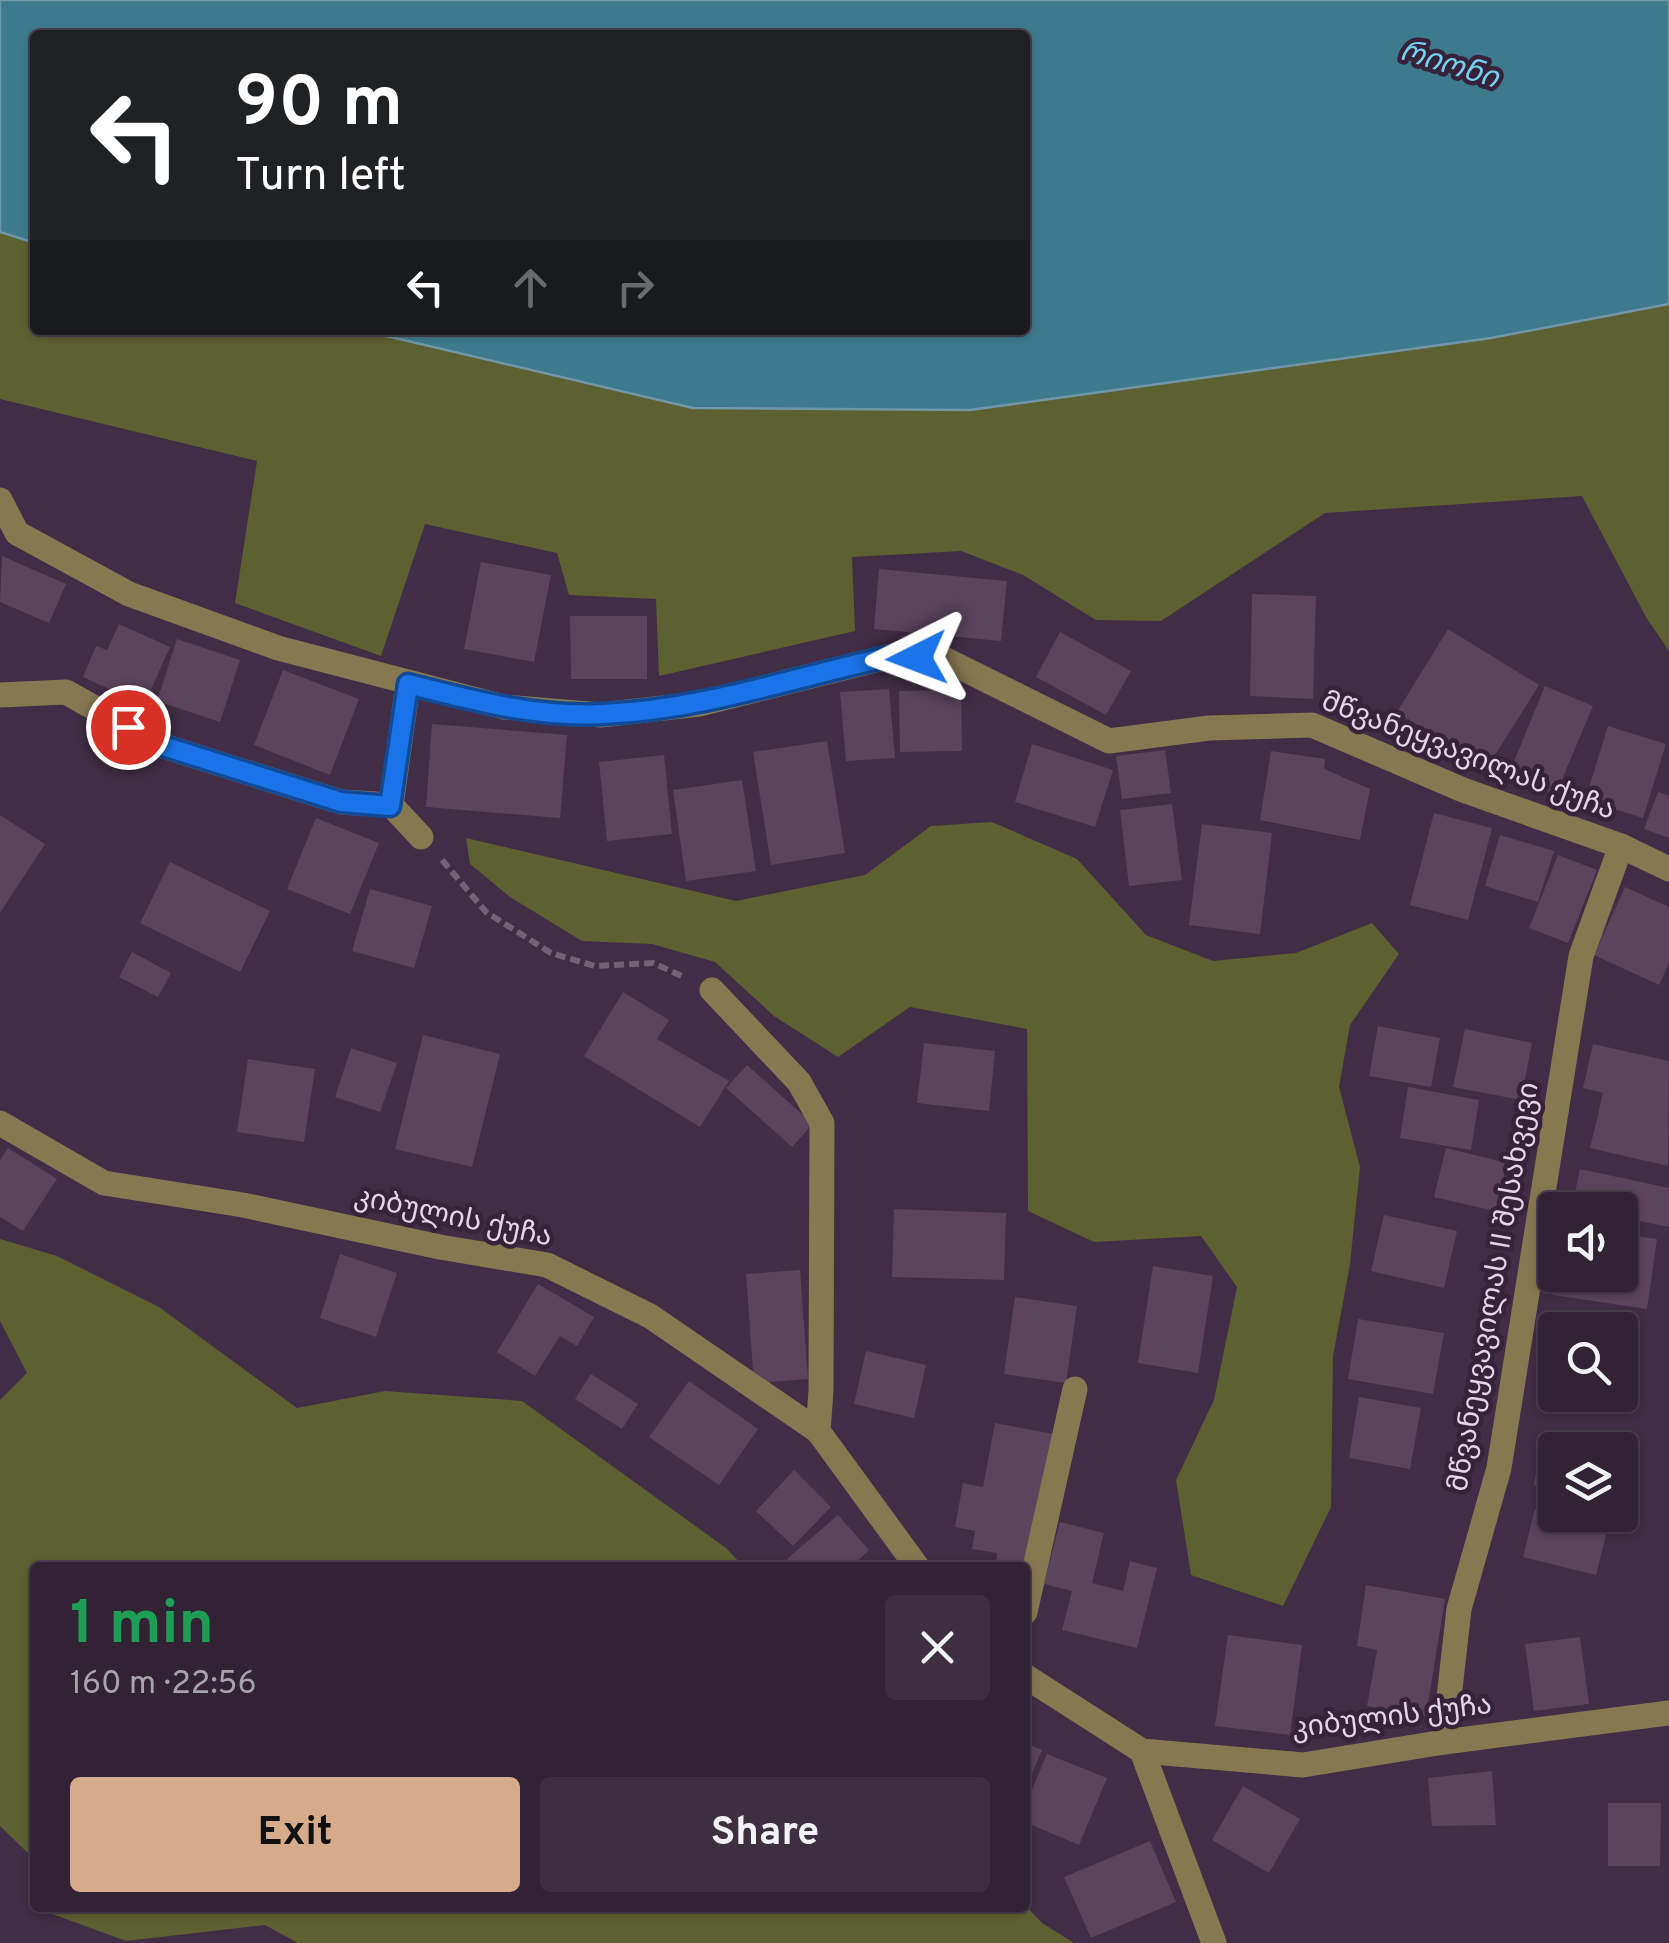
<!DOCTYPE html>
<meta charset="utf-8">
<style>
:root{--surface:#312234;--page:#3d2f40;--text:#f1f3f6;--muted:#a8a4ac;--line:#4c3f4f;--accent:#d6ab8b}
body{margin:0;font-family:Overpass,"Noto Sans Georgian",sans-serif;background:var(--page);color:var(--text);height:100vh;display:flex;flex-direction:column;font-size:38px;white-space:nowrap}
*{box-sizing:border-box;margin:0}
p{font-size:32px;color:var(--muted)}
.icon{flex:none;width:55px;height:55px;fill:none;stroke:currentColor;stroke-width:2;stroke-linecap:round;stroke-linejoin:round}
.map{position:relative;flex:1;overflow:hidden}
.side{position:absolute;left:30px;top:1562px;width:1000px;height:350px;display:flex;flex-direction:column;background:var(--surface);border-radius:10px;box-shadow:0 2px 8px #0004,0 0 0 2px var(--line)}
.side>*{flex:none}
.guide{position:absolute;left:30px;top:30px;width:1000px;height:305px;border-radius:10px;box-shadow:0 2px 8px #0004,0 0 0 2px var(--line);background:#202124;color:#fff;overflow:hidden}
.controls{position:absolute;left:1538px;top:1192px;display:grid;gap:20px}
.controls a{display:grid;place-items:center;width:100px;height:100px;border-radius:10px;background:var(--surface);box-shadow:0 2px 8px #0004,0 0 0 2px var(--line);font-size:50px}
.pin{position:absolute;display:grid;place-items:center;width:85px;height:85px;color:#fff;margin:-42px;border:5px solid #fff;border-radius:50%;box-shadow:0 2px 10px #0007}
.me{position:absolute;width:110px;margin:-55px;rotate:267deg;stroke-linejoin:round;filter:drop-shadow(0 0 8px #0008)}
.turn{display:flex;align-items:center;gap:35px;height:210px;padding:0 40px;font-size:45px}
.turn .icon{width:130px;height:130px;stroke-width:2.5}
.turn b{display:block;font-size:70px;line-height:85px}
.lanes{display:flex;align-items:center;height:95px;padding:0 40px;background:#0003;justify-content:center;gap:50px;direction:ltr}
.lanes .off{opacity:.35}
.round{display:grid;place-items:center;flex:none;width:105px;height:105px;border-radius:10px;background:var(--page)}
.overview{display:flex;align-items:center;justify-content:space-between;height:170px;padding:0 40px}
h1{font-size:60px;font-weight:700;line-height:75px;color:#1e9e55}
.cta{display:flex;gap:20px;margin-top:auto;padding:20px 40px}
.cta a{flex:1;height:115px;border-radius:10px;background:var(--accent);color:#111;font-size:40px;font-weight:700;line-height:115px;text-align:center}
.cta a+a{background:var(--page);color:var(--text)}
.map>svg:first-child{display:block}
.forest{fill:#5d6030}
.water{fill:#3e7a8d;stroke:#7096a8;stroke-width:2.5}
.building{fill:#5b445c}
.lines{fill:none;stroke-linecap:round;stroke-linejoin:round}
.path{stroke:#736176;stroke-width:6;stroke-dasharray:10 5;stroke-linecap:butt}
.minor{stroke:#867851;stroke-width:25}
.route-casing{stroke:#114b97;stroke-width:25}
.route{stroke:#1a73e8;stroke-width:18}
.labels{text-anchor:middle;dominant-baseline:central;stroke-width:9;stroke-linejoin:round;paint-order:stroke}
.street-label{font-size:28px;fill:#e3d6e6;stroke:#36233a}
.water-label{font-size:30px;font-style:italic;fill:#74d2f0;stroke:#36233a}
</style>
<div class="map">
<svg width="1669" height="1943" viewBox="0 0 1669 1943">
<rect width="100%" height="100%" fill="#412d45"/>
<g class="forest">
<polygon points="0,232 35,243 35,330 361,330 693,408 970,410 1491,338 1669,304 1669,651 1646,617 1582,496 1325,513 1161,621 1096,620 1023,575 961,551 852,557 855,631 659,676 656,599 569,595 557,553 425,524 381,656 235,603 257,461 0,399"/>
<polygon points="992,822 1077,859 1146,935 1213,961 1296,953 1372,923 1399,954 1350,1025 1339,1087 1360,1167 1350,1264 1333,1356 1331,1507 1283,1606 1191,1575 1176,1480 1214,1400 1237,1287 1201,1236 1094,1242 1028,1211 1027,1029 910,1007 838,1057 774,1016 715,962 652,944 582,941 510,897 470,864 466,838 736,901 865,875 931,826"/>
<polygon points="0,1239 57,1256 159,1307 297,1408 385,1391 522,1401 726,1548 744,1567 35,1568 35,1869 31,1856 0,1826 0,1400 27,1373 0,1321"/>
<polygon points="1025,1905 1042,1923 1074,1943 298,1943 265,1925 126,1941 47,1912 46,1908"/>
</g>
<polygon class="water" points="0,0 1669,0 1669,304 1491,338 970,410 693,408 361,330 1025,330 1025,35 35,35 35,243 0,232"/>
<g class="building">
<polygon points="2,556 66,584 49,623 0,602"/>
<polygon points="481,562 551,575 534,662 464,649"/>
<polygon points="879,569 1007,581 1001,641 874,629"/>
<polygon points="1252,594 1316,596 1313,699 1250,696"/>
<polygon points="570,616 647,616 647,679 571,679"/>
<polygon points="119,624 170,647 144,705 83,677 96,646 107,650"/>
<polygon points="1448,629 1539,685 1487,768 1397,712"/>
<polygon points="1060,632 1131,671 1106,715 1036,677"/>
<polygon points="177,639 240,660 220,722 157,701"/>
<polygon points="283,670 359,699 330,775 254,745"/>
<polygon points="1545,686 1593,706 1555,796 1508,776"/>
<polygon points="889,689 895,758 846,761 840,692"/>
<polygon points="961,690 962,751 900,752 899,691"/>
<polygon points="432,724 567,735 560,818 426,807"/>
<polygon points="1608,726 1666,744 1643,818 1585,800"/>
<polygon points="827,741 845,853 771,865 753,752"/>
<polygon points="1032,744 1113,770 1095,827 1015,802"/>
<polygon points="1165,750 1171,793 1122,799 1116,756"/>
<polygon points="1271,751 1325,759 1324,769 1370,789 1360,840 1260,820"/>
<polygon points="664,755 672,834 607,841 599,762"/>
<polygon points="742,780 756,871 686,881 673,790"/>
<polygon points="1658,792 1669,796 1669,838 1644,829"/>
<polygon points="1172,804 1182,880 1129,886 1120,810"/>
<polygon points="1434,813 1492,828 1468,920 1410,905"/>
<polygon points="0,815 45,844 0,913"/>
<polygon points="316,818 379,843 350,914 287,889"/>
<polygon points="1202,824 1272,833 1260,934 1189,925"/>
<polygon points="1500,835 1554,851 1538,902 1485,886"/>
<polygon points="1558,855 1597,870 1568,943 1529,928"/>
<polygon points="170,862 270,911 240,972 140,923"/>
<polygon points="1625,887 1669,907 1669,963 1659,985 1594,955"/>
<polygon points="370,889 432,906 414,968 352,951"/>
<polygon points="132,952 171,973 158,997 119,977"/>
<polygon points="623,992 669,1020 657,1039 729,1081 700,1127 584,1056"/>
<polygon points="1378,1026 1440,1038 1431,1087 1369,1076"/>
<polygon points="1465,1029 1532,1043 1521,1100 1453,1087"/>
<polygon points="423,1035 500,1054 472,1167 395,1149"/>
<polygon points="924,1043 995,1051 989,1111 917,1103"/>
<polygon points="1593,1044 1669,1061 1668,1166 1590,1148 1603,1093 1583,1088"/>
<polygon points="351,1048 397,1063 380,1112 335,1097"/>
<polygon points="248,1059 315,1069 304,1142 237,1132"/>
<polygon points="747,1065 813,1124 792,1147 726,1088"/>
<polygon points="1408,1087 1479,1100 1471,1150 1400,1138"/>
<polygon points="8,1148 57,1179 23,1231 0,1217 0,1160"/>
<polygon points="1446,1148 1507,1163 1495,1211 1434,1197"/>
<polygon points="1580,1169 1669,1188 1669,1227 1620,1217 1620,1210 1572,1206"/>
<polygon points="894,1209 1006,1213 1004,1280 892,1277"/>
<polygon points="1384,1215 1457,1231 1444,1288 1371,1271"/>
<polygon points="1620,1234 1657,1239 1647,1309 1553,1295 1556,1275 1620,1275"/>
<polygon points="340,1254 397,1273 376,1337 320,1318"/>
<polygon points="1153,1266 1213,1276 1198,1373 1138,1363"/>
<polygon points="800,1270 808,1379 754,1383 746,1274"/>
<polygon points="538,1284 594,1317 577,1346 560,1336 535,1376 497,1352"/>
<polygon points="1015,1297 1077,1306 1066,1383 1004,1374"/>
<polygon points="1358,1319 1444,1333 1433,1394 1348,1379"/>
<polygon points="1553,1335 1555,1395 1620,1395 1620,1344 1636,1347 1624,1410 1542,1395"/>
<polygon points="866,1351 926,1365 914,1418 854,1404"/>
<polygon points="591,1374 638,1404 622,1429 575,1399"/>
<polygon points="689,1381 758,1429 719,1485 649,1437"/>
<polygon points="1359,1397 1421,1408 1410,1469 1349,1458"/>
<polygon points="995,1423 1054,1434 1025,1568 995,1568 997,1553 972,1549 975,1531 955,1527 963,1483 983,1487"/>
<polygon points="1543,1432 1599,1442 1597,1450 1555,1450 1555,1488 1534,1485"/>
<polygon points="794,1470 831,1507 793,1546 756,1511"/>
<polygon points="1535,1509 1608,1527 1596,1575 1523,1557"/>
<polygon points="838,1515 869,1550 850,1568 794,1568 787,1559"/>
<polygon points="1060,1522 1104,1533 1092,1583 1123,1591 1130,1561 1157,1568 1137,1648 1062,1630 1072,1591 1044,1584"/>
<polygon points="1366,1585 1445,1599 1426,1716 1367,1706 1377,1650 1357,1646"/>
<polygon points="1228,1635 1302,1645 1290,1735 1215,1726"/>
<polygon points="1580,1637 1589,1704 1534,1711 1525,1644"/>
<polygon points="1025,1743 1042,1750 1025,1791"/>
<polygon points="1047,1754 1107,1778 1079,1845 1025,1822 1025,1806"/>
<polygon points="1492,1771 1496,1825 1432,1826 1428,1778"/>
<polygon points="1243,1786 1300,1819 1269,1873 1212,1840"/>
<polygon points="1608,1803 1661,1803 1660,1866 1608,1866"/>
<polygon points="1150,1841 1176,1902 1091,1938 1064,1877"/>
</g>
<g class="lines">
<polyline class="path" points="442,860 486,912 551,953 595,966 653,963 684,977"/>
<g class="minor">
<polyline points="0,500 17,533 129,594 278,648 504,707 601,715 699,704 887,657 946,660 1109,741 1209,728 1312,725 1463,790 1621,846 1669,869"/>
<polyline points="408,684 391,805 421,837"/>
<polyline points="0,695 66,692 160,745 341,802 391,805"/>
<polyline points="712,990 799,1082 822,1123 821,1391 818,1431"/>
<polyline points="0,1123 104,1183 243,1205 440,1247 547,1265 650,1316 818,1431 918,1568"/>
<polyline points="1025,1612 1075,1389"/>
<polyline points="1025,1676 1142,1751 1303,1765 1444,1742 1669,1713"/>
<polyline points="1444,1742 1459,1609 1499,1468 1581,956 1621,846"/>
<polyline points="1142,1751 1214,1943"/>
</g>
</g>
<g class="lines">
<defs>
<path id="route" d="M 128,727 L 160,745 L 341,802 L 390,806 L 408,684 C 471,700 537,718 603,714 C 700,710 793,678 887,657 L 917,658"/>
</defs>
<use href="#route" class="route-casing"/>
<use href="#route" class="route"/>
</g>
<g class="labels">
<g class="street-label">
<text transform="translate(1468 757) rotate(21)">მწვანეყვავილას ქუჩა</text>
<text transform="translate(453 1218) rotate(12)">კიბულის ქუჩა</text>
<text transform="translate(1495 1287) rotate(-80)">მწვანეყვავილას II შესახვევი</text>
<text transform="translate(1392 1718) rotate(-7)">კიბულის ქუჩა</text>
</g>
<g class="water-label">
<text transform="translate(1449 66) rotate(17)">რიონი</text>
</g>
</g>
</svg>
<div class="controls">
<a><svg class="icon" aria-label="sound" viewBox="0 0 24 24"><path d="M4 9h4l5-4v14l-5-4H4zM17 9q2 3 0 6"/></svg></a>
<a><svg class="icon" aria-label="search" viewBox="0 0 24 24"><circle cx="10" cy="10" r="6"/><path d="M15 15l6 6"/></svg></a>
<a><svg class="icon" aria-label="layers" viewBox="0 0 24 24"><path d="M12 4l9 5-9 5-9-5zM3 14l9 5 9-5"/></svg></a>
</div>
<div class="pin" style="left:128px;top:727px;background:#d93025"><svg class="icon" aria-label="arrive" viewBox="0 0 24 24"><path d="M6 21V4h12l-3 4 3 4H6"/></svg></div>
<svg class="me" style="left:917px;top:658px" viewBox="-20 -20 40 40"><path d="M0-17L14 15 0 8-14 15z" fill="#1a73e8" stroke="#fff" stroke-width="4"/></svg>
<div class="guide">
<div class="turn"><svg class="icon" aria-label="left" viewBox="0 0 24 24"><path d="M17 20v-9H6M10 6l-5 5 5 5"/></svg><div><b>90 m</b>Turn left</div></div>
<div class="lanes"><svg class="icon" aria-label="left" viewBox="0 0 24 24"><path d="M17 20v-9H6M10 6l-5 5 5 5"/></svg><svg class="icon off" aria-label="ahead" viewBox="0 0 24 24"><path d="M12 20V5M6 11l6-6 6 6"/></svg><svg class="icon off" aria-label="right" viewBox="0 0 24 24"><path d="M7 20v-9h11M14 6l5 5-5 5"/></svg></div>
</div>
<section class="side">
<div class="overview"><div><h1>1 min</h1><p>160 m · 22:56</p></div><a class="round"><svg class="icon" aria-label="close" viewBox="0 0 24 24"><path d="M6 6l12 12M18 6L6 18"/></svg></a></div>
<div class="cta"><a>Exit</a><a>Share</a></div>
</section>
</div>
